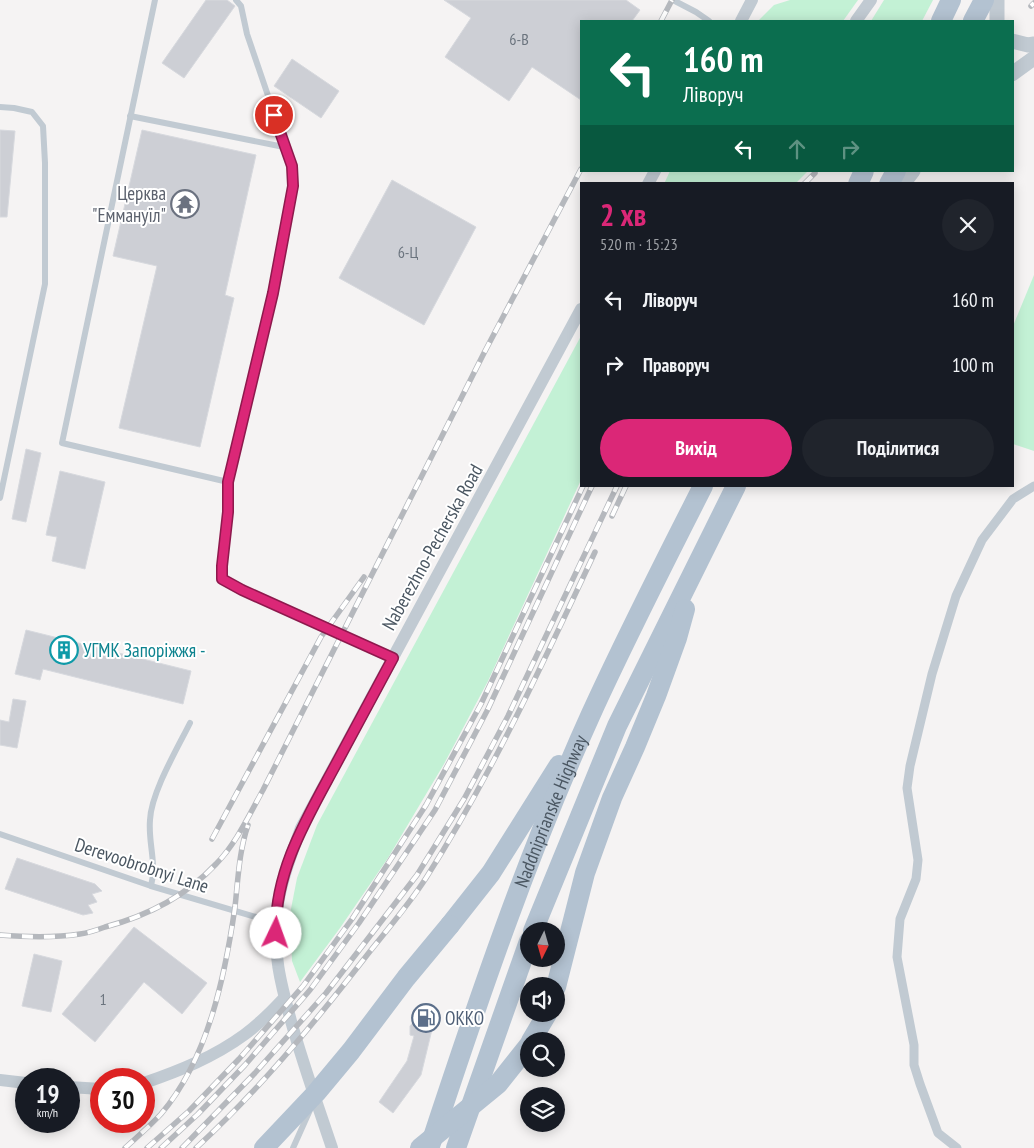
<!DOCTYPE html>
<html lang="uk">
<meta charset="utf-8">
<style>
:root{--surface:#171b24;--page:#20242c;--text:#f1f3f6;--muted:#9ea1a6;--accent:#db2777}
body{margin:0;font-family:"PT Sans Narrow",sans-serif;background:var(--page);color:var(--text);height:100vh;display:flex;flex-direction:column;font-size:19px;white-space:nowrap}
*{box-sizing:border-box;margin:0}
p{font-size:16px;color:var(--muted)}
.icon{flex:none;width:28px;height:28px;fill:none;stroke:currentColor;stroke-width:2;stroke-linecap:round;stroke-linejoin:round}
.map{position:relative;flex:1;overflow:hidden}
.drawer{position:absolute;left:580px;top:182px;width:434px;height:305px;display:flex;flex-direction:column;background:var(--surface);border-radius:0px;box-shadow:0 2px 12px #0003}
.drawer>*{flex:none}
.hud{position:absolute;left:580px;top:20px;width:434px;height:152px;border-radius:0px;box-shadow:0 2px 12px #0003;background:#0b6e4f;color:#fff;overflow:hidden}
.needle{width:32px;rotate:185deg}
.buttons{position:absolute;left:520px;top:922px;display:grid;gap:10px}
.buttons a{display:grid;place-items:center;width:45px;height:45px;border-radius:50%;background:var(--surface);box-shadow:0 2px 12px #0003;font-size:25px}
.speed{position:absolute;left:15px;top:1068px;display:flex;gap:10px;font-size:25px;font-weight:700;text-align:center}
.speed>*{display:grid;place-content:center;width:65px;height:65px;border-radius:50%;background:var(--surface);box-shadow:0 2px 12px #0003;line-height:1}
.speed small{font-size:12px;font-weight:400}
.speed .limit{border:8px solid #d22;background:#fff;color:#111}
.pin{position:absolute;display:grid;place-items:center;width:42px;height:42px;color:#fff;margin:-21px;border:2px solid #fff;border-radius:50%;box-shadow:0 1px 5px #0007}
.me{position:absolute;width:55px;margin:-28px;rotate:3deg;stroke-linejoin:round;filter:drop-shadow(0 0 4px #0008)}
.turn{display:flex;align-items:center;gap:18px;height:105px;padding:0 20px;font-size:22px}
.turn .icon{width:65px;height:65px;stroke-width:2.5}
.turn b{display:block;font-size:35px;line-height:42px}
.lanes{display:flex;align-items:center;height:48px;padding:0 20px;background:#0003;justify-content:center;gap:25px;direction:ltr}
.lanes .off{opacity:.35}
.round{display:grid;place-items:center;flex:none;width:52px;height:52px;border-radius:26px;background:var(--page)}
.head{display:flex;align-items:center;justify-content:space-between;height:85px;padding:0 20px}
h1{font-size:30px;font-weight:600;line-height:38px;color:var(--accent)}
.primary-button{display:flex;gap:10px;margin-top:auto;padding:10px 20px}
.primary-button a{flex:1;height:58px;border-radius:30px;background:var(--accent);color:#fff;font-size:20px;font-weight:600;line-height:58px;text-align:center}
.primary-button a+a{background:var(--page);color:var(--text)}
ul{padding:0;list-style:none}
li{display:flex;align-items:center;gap:15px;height:65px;padding:0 20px}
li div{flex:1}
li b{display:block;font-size:19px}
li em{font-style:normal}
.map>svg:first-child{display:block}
.green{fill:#c3f1d5}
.building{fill:#cdcfd5;stroke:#d7d9de}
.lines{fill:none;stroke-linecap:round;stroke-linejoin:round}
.service{stroke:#c1cad2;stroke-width:6}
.pedestrian{stroke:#c1cad2;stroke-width:9}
.minor{stroke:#c1cad2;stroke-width:12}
.tertiary{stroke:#c1cad2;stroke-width:15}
.primary{stroke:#b3c2d1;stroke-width:20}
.rail-casing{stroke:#b5b8bd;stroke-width:5.5}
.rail{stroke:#fff;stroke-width:4;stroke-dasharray:11;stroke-linecap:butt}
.primary-bridge{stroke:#b3c2d1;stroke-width:20}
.route-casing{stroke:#8e194d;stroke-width:12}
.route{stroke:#db2777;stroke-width:9}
.labels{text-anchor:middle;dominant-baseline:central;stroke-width:4;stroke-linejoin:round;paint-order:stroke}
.number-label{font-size:16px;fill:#6b747e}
.worship-label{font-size:19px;fill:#5b616d;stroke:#fff;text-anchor:end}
.street-label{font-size:19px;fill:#4a5661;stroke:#fff}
.culture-label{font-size:19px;fill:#0d838f;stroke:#fff;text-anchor:start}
.service-label{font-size:19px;fill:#4e5e75;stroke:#fff;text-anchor:start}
</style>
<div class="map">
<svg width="1034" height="1148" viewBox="0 0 1034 1148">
<rect width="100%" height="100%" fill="#f5f3f3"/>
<g class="green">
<polygon points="790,0 858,0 843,21 758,21 774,5"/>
<polygon points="884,0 933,0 922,21 871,21"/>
<polygon points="670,171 808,171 795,184 664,184"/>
<polygon points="1034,275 1034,451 1013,444 1013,326"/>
<polygon points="581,336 581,480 488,681 444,764 388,858 340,928 300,982 292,961 290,914 297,878 317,825"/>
</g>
<g class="building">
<polygon points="206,0 227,0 235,6 184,78 162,63"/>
<polygon points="444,0 626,0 640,10 632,21 581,21 581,100 532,67 509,101 445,57 471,18"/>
<polygon points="292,59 339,91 321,118 274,86"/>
<polygon points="0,130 15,131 7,217 0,217"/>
<polygon points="142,130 256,155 225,295 234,298 200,447 119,428 157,266 113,256"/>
<polygon points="392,180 476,227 424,325 339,278"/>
<polygon points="26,449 41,453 26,522 12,519"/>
<polygon points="60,471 105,482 85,569 52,561 57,537 46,535"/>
<polygon points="26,630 191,671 183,704 43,669 40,680 15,674"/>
<polygon points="13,699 26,701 17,748 0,745 0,720 9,722"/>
<polygon points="17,858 95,884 102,891 92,894 97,902 88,905 93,913 83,915 5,889"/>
<polygon points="134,927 207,983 182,1014 144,982 95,1042 62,1014"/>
<polygon points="34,954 62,961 51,1012 22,1006"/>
<polygon points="427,1006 437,1009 421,1075 393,1113 379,1102 407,1061 414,1036 410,1035 410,1026"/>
</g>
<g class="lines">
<g class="service">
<polyline points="155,0 62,443 228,482"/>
<polyline points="236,0 241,6 247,34 292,166 293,186 273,293 228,482 228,511 221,566 222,579 242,590 393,658"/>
<polyline points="673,0 696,12 709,21"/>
<polyline points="0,107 14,108 32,112 43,126 45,163 45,284 0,498"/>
<polyline points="130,116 284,147"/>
<polyline points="0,834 151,886 276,923"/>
<path d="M 151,886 C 157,863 148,843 150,820 C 151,793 177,749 190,723"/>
<polyline points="293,1148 310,1110"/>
</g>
<polyline class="pedestrian" points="957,1148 938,1133 920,1084 914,1065 914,1045 897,957 900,919 916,879 918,860 907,788 910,766 932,674 956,596 982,540 1013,499 1034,486"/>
<g class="minor">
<polyline points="741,21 752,0"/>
<polyline points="856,21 871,0"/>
<polyline points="648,184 655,171"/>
<polyline points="0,1080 26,1083"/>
<path d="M 144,1083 C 179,1071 214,1057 244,1035 C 259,1024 272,1011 284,998"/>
<polyline points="69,1087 101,1089"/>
<path d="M 332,1148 C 318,1106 303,1064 291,1021 C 281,985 272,950 277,912 C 280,883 291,856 301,828 L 581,309"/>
</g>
<g class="tertiary">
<polyline points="997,21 997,0"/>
<polyline points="1012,41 1028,45 1034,44"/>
<polyline points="1012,74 1034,58"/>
<polyline points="903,184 913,171"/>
</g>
<g class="primary">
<polyline points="941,21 951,0"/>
<polyline points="973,21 984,0"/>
<polyline points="858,184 864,171"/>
<polyline points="889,184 896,171"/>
<polyline points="450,925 491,873 559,765"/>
<polyline points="533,931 617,726 736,486"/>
<polyline points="556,987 585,873 612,798 635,747 656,696 677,638 685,609"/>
<polyline points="531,1041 547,1014"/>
<path id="s1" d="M 430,1146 C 478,1000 528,853 591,714 C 626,637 665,561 703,486"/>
<polyline points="456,1148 529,941"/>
</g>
<defs>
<g id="rail">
<polyline points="1031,6 1034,3"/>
<polyline points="661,21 672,0"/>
<polyline points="804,184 815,173"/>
<polyline points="612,516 626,486"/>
<polyline points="212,839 321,637 364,577"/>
<path d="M 0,935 C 26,937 53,938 80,934 C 88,933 97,930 105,927 C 147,916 186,896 216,864 C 236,844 249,815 263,790 L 484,353 L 581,169"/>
<path d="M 125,1148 C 137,1137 150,1126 161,1114 C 208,1059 225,976 235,907 C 238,880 239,851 248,825"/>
<polyline points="147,1148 189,1111 239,1059 303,986 352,919 426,805 481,704 583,486"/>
<polyline points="161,1148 198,1114 245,1065 310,990 359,923 435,810 488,709 592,486"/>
<polyline points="182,1148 255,1073 326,993 417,875 464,799 508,716 617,486"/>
<path d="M 196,1148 C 258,1091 312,1026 364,959 C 385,932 408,906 426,878 C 492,774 543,663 595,552"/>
</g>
</defs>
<use href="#rail" class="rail-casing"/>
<use href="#rail" class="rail"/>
<g class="primary-bridge">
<polyline points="264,1148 316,1093 351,1051 406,978 450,925"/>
<polyline points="420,1148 498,1084 529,1045"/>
</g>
</g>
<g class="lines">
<defs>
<path id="route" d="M 274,115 L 292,166 L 293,186 L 273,293 L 228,482 L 228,512 L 222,566 L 222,579 L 242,590 L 393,658 C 374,694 354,730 335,766 C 307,818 274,872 276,933"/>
</defs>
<use href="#route" class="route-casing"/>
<use href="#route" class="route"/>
</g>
<defs>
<symbol id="temple-ring" viewBox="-11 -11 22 22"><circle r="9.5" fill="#fff" stroke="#6b7280" stroke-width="1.5"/><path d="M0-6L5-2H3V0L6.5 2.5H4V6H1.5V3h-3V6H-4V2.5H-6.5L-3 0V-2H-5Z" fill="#6b7280"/></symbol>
<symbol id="building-ring" viewBox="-11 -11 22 22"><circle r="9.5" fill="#fff" stroke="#0f9aa8" stroke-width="1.5"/><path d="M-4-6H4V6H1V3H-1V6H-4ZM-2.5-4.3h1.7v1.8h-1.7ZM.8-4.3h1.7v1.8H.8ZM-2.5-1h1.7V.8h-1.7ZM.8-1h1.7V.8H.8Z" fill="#0f9aa8"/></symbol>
<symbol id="fuel-ring" viewBox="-11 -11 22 22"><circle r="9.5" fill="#fff" stroke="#5c6f8a" stroke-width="1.5"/><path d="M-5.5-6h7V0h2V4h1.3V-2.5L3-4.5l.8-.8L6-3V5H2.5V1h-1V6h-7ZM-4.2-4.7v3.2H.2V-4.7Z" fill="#5c6f8a"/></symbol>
</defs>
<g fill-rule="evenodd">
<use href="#temple-ring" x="169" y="188" width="32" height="32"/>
<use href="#building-ring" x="48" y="634" width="32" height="32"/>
<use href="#fuel-ring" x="410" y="1002" width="32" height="32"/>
</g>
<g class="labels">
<g class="number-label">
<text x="519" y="39">6-В</text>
<text x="408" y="252">6-Ц</text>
<text x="103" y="999">1</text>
</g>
<g class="worship-label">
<text x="166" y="193">Церква<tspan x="166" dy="22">"Еммануїл"</tspan></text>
</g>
<g class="street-label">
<text transform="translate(432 547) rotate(-61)">Naberezhno-Pecherska Road</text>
<text stroke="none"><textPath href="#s1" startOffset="356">Naddniprianske Highway</textPath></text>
<text transform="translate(142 865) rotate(18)">Derevoobrobnyi Lane</text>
</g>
<g class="culture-label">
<text x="83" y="650">УГМК Запоріжжя -</text>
</g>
<g class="service-label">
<text x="445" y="1018">OKKO</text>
</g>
</g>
</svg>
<div class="buttons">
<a><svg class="needle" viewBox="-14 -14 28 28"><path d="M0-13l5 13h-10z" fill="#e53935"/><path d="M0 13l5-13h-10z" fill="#9ea1a6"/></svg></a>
<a><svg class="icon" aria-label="sound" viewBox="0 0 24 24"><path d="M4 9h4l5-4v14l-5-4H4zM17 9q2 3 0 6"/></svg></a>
<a><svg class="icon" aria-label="search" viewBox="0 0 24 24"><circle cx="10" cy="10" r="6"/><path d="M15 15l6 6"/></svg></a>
<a><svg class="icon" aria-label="layers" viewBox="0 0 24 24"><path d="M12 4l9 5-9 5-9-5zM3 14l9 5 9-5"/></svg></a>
</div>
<div class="speed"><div>19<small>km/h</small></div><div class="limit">30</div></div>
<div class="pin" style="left:274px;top:115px;background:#d93025"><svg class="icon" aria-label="arrive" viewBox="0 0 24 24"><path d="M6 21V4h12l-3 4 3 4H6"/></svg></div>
<svg class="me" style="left:276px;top:933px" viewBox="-20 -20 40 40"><circle r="19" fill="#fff"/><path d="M0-13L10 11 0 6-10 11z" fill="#db2777"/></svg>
<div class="hud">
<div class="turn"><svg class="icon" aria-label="left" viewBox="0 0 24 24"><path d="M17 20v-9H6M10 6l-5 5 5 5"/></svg><div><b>160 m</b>Ліворуч</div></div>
<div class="lanes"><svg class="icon" aria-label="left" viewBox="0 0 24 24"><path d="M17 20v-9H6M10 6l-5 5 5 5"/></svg><svg class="icon off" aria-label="ahead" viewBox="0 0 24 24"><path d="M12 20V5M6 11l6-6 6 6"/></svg><svg class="icon off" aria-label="right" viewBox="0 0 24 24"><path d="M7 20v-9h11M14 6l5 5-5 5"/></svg></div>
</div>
<section class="drawer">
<div class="head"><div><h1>2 хв</h1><p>520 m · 15:23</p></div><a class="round"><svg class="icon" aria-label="close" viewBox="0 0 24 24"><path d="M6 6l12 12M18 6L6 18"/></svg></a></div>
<ul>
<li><svg class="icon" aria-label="left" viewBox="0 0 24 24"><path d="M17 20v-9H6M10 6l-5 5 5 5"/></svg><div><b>Ліворуч</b></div><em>160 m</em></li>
<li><svg class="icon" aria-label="right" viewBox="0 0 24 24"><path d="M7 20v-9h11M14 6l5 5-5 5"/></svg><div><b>Праворуч</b></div><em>100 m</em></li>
</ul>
<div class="primary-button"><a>Вихід</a><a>Поділитися</a></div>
</section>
</div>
